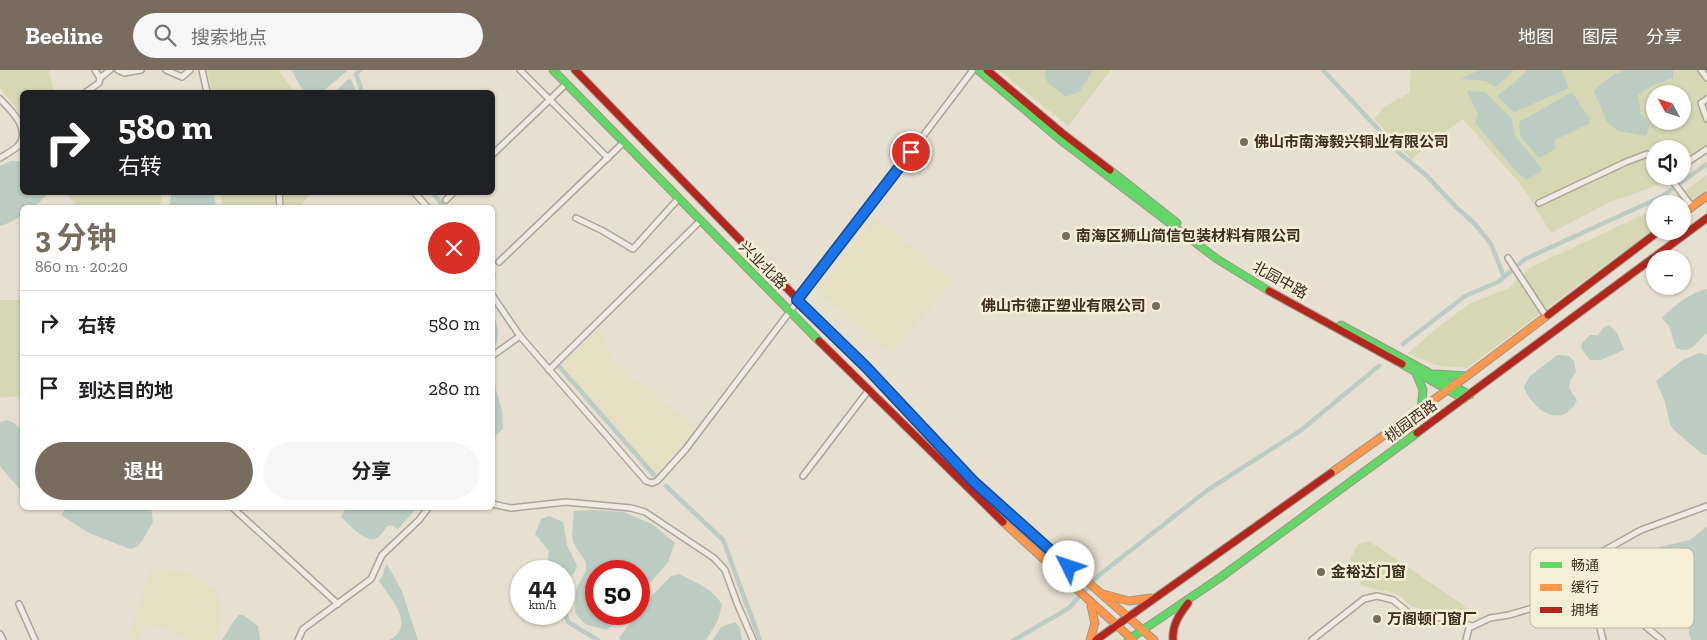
<!DOCTYPE html>
<html lang="zh">
<meta charset="utf-8">
<style>
:root{--surface:#fff;--page:#f6f6f6;--text:#202124;--muted:#757577;--line:#e0e0e0;--accent:#786c5e}
body{margin:0;font-family:"Zilla Slab","Noto Sans SC",serif;background:var(--page);color:var(--text);height:100vh;display:flex;flex-direction:column;font-size:19px;white-space:nowrap}
*{box-sizing:border-box;margin:0}
p{font-size:16px;color:var(--muted)}
.icon{flex:none;width:28px;height:28px;fill:none;stroke:currentColor;stroke-width:2;stroke-linecap:round;stroke-linejoin:round}
.map{position:relative;flex:1;overflow:hidden}
.side{position:absolute;left:20px;top:135px;width:475px;height:305px;display:flex;flex-direction:column;background:var(--surface);border-radius:8px;box-shadow:0 1px 4px #0004}
.side>*{flex:none}
.guide{position:absolute;left:20px;top:20px;width:475px;height:105px;border-radius:8px;box-shadow:0 1px 4px #0004;background:#202124;color:#fff;overflow:hidden}
.needle{width:32px;rotate:310deg}
.buttons{position:absolute;left:1646px;top:15px;display:grid;gap:10px}
.buttons a{display:grid;place-items:center;width:45px;height:45px;border-radius:50%;background:var(--surface);box-shadow:0 1px 4px #0004;font-size:25px}
.speed{position:absolute;left:510px;top:490px;display:flex;gap:10px;font-size:25px;font-weight:700;text-align:center}
.speed>*{display:grid;place-content:center;width:65px;height:65px;border-radius:50%;background:var(--surface);box-shadow:0 1px 4px #0004;line-height:1}
.speed small{font-size:12px;font-weight:400}
.speed .limit{border:8px solid #d22;background:#fff;color:#111}
.pin{position:absolute;display:grid;place-items:center;width:42px;height:42px;color:#fff;margin:-21px;border:2px solid #fff;border-radius:50%;box-shadow:0 1px 5px #0007}
.me{position:absolute;width:55px;margin:-28px;rotate:311deg;stroke-linejoin:round;filter:drop-shadow(0 0 4px #0008)}
.turn{display:flex;align-items:center;gap:18px;height:105px;padding:0 15px;font-size:22px}
.turn .icon{width:65px;height:65px;stroke-width:2.5}
.turn b{display:block;font-size:35px;line-height:42px}
.round{display:grid;place-items:center;flex:none;width:52px;height:52px;border-radius:26px;background:var(--page)}
.summary{display:flex;align-items:center;justify-content:space-between;height:85px;padding:0 15px}
h1{font-size:30px;font-weight:700;line-height:38px;color:var(--accent)}
.button{display:flex;gap:10px;margin-top:auto;padding:10px 15px}
.button a{flex:1;height:58px;border-radius:30px;background:var(--accent);color:#fff;font-size:20px;font-weight:700;line-height:58px;text-align:center}
.button a+a{background:var(--page);color:var(--text)}
ul{padding:0;list-style:none}
li{display:flex;align-items:center;gap:15px;height:65px;padding:0 15px;border-top:1px solid var(--line)}
li div{flex:1}
li b{display:block;font-size:19px}
li em{font-style:normal}
header{display:flex;align-items:center;gap:30px;box-sizing:border-box;height:70px;padding:0 25px;background:var(--accent);color:#fff}
header strong{font-size:24px}
nav{display:flex;gap:28px;margin-inline-start:auto;font-size:18px}
.search{width:350px;height:45px;background:var(--page);display:flex;align-items:center;gap:12px;box-sizing:border-box;padding:0 18px;border-radius:28px;color:var(--muted);font-size:19px}
.map>svg:first-child{display:block}
.farmland{fill:#e6dfc2}
.green{fill:#d6d7b3;fill-rule:evenodd}
.water{fill:#bcccc2}
.lines{fill:none;stroke-linecap:round;stroke-linejoin:round}
.canal{stroke:#bcccc2;stroke-width:4.5}
.street-casing{stroke:#ada599;stroke-width:8}
.fast-casing{stroke:#9c958a;stroke-width:9}
.slow-casing{stroke:#9c958a;stroke-width:9}
.jam-casing{stroke:#9c958a;stroke-width:9}
.street{stroke:#efebe3;stroke-width:5}
.fast{stroke:#63d668;stroke-width:7}
.slow{stroke:#ff974d;stroke-width:7}
.jam{stroke:#b3261e;stroke-width:7}
.route-casing{stroke:#114b97;stroke-width:12}
.route{stroke:#1a73e8;stroke-width:9}
.poi-dot{fill:#786c5e;stroke:#f7eed8;stroke-width:2}
.labels{text-anchor:middle;dominant-baseline:central;stroke-width:5;stroke-linejoin:round;paint-order:stroke}
.poi-label{font-size:15px;font-weight:bold;fill:#3d2e20;stroke:#f7eed8;text-anchor:start}
.street-label{font-size:15px;fill:#3d2e20;stroke:#f7eed8}
.key{fill:#f7eed8;stroke:#bfb4a1;stroke-width:1}
.key-label{font-size:14px;fill:#3d2e20}
</style>
<header>
<strong>Beeline</strong>
<div class="search"><svg class="icon" aria-label="search" viewBox="0 0 24 24"><circle cx="10" cy="10" r="6"/><path d="M15 15l6 6"/></svg>搜索地点</div>
<nav><a>地图</a><a>图层</a><a>分享</a></nav>
</header>
<div class="map">
<svg width="1707" height="570" viewBox="0 0 1707 570">
<rect width="100%" height="100%" fill="#e7e0d1"/>
<g class="farmland">
<polygon points="876,147 953,212 891,284 815,219"/>
<polygon points="600,258 613,293 695,356 661,400 655,401 563,296"/>
<polygon points="152,497 188,503 216,520 222,541 221,554 214,570 190,570 147,553 138,570 129,566"/>
</g>
<g class="green">
<polygon points="0,0 49,0 54,22 22,22 22,46 0,18"/>
<polygon points="207,0 279,0 294,22 212,22"/>
<polygon points="998,0 1111,0 1068,56"/>
<path d="M 1411,0 L 1707,0 L 1707,84 L 1683,101 L 1682,79 L 1655,79 L 1655,106 L 1674,106 L 1664,113 L 1610,132 L 1551,163 L 1522,116 L 1463,49 L 1425,76 L 1412,90 L 1374,49 L 1384,37 L 1409,23 ZM 1655,24 L 1682,24 L 1682,51 L 1655,51 Z"/>
<polygon points="1707,105 1707,121 1683,138 1682,134 1666,134"/>
<polygon points="65,123 162,123 160,138 78,137"/>
<polygon points="220,123 311,123 299,138 222,137"/>
<polygon points="1655,139 1655,158 1467,298 1435,295 1408,283 1437,258 1469,234 1509,218 1529,198"/>
<polygon points="0,230 22,230 22,329 17,326 0,328"/>
<polygon points="1368,471 1383,480 1463,535 1469,541 1468,545 1449,541 1425,540 1411,536 1400,526 1390,522 1361,516 1356,495 1350,489 1358,474"/>
</g>
<g class="water">
<polygon points="291,0 348,0 322,22 306,22 301,17"/>
<polygon points="1046,0 1093,0 1080,21 1066,27 1048,13 1044,5"/>
<polygon points="1479,0 1514,0 1496,17 1486,11 1461,9"/>
<polygon points="1527,0 1561,0 1569,18 1514,42 1497,26 1514,13"/>
<path d="M 1625,0 L 1673,0 L 1673,8 L 1653,15 L 1638,25 L 1641,44 L 1650,55 L 1646,66 L 1618,61 L 1607,52 L 1594,21 C 1603,11 1612,5 1625,0 Z"/>
<polygon points="351,9 356,22 335,22 347,10"/>
<polygon points="1467,21 1485,22 1512,49 1514,64 1543,100 1526,110 1513,98 1475,53 1478,44"/>
<polygon points="1572,22 1589,48 1590,53 1555,70 1555,79 1539,88 1520,66 1519,52"/>
<polygon points="11,91 19,91 22,93 22,122 49,123 34,137 22,138 22,146 2,156 0,155 0,96"/>
<polygon points="171,122 214,123 216,137 170,137"/>
<path d="M 1707,219 L 1707,263 C 1696,271 1693,285 1676,278 L 1669,256 L 1662,248 C 1674,235 1690,223 1707,219 Z"/>
<polygon points="493,242 498,260 497,272 493,274"/>
<polygon points="1609,255 1617,263 1624,280 1601,290 1590,290 1581,278 1582,273 1590,265 1598,265 1605,256"/>
<polygon points="1699,283 1707,285 1707,385 1702,384 1674,360 1670,354 1665,332 1656,311 1684,289"/>
<path d="M 1557,285 L 1569,286 L 1574,291 L 1576,302 L 1570,311 L 1569,318 L 1577,330 C 1563,361 1532,340 1524,317 L 1529,307 Z"/>
<polygon points="493,310 502,340 503,359 493,368"/>
<polygon points="7,350 14,353 22,361 22,422 0,396 0,352"/>
<polygon points="67,438 151,438 153,452 142,471 137,477 130,479 89,463 61,445"/>
<path d="M 346,438 L 417,438 L 398,459 L 391,455 L 387,456 C 385,459 381,466 377,468 C 365,474 349,454 341,447 Z"/>
<polygon points="592,440 623,442 652,454 675,473 668,492 639,526 639,501 596,501 596,544 625,544 621,550 606,560 585,554 575,543 576,520 586,500 586,492 574,474 572,466 574,441"/>
<polygon points="549,446 563,452 567,475 577,495 575,502 564,515 564,501 546,501 549,481 535,464 541,449"/>
<path d="M 1707,456 L 1707,570 L 1691,570 L 1689,564 C 1688,546 1692,522 1682,506 C 1673,494 1658,496 1659,477 L 1690,470 Z"/>
<path d="M 387,494 L 402,521 L 418,570 L 389,570 C 417,557 391,528 379,511 C 384,506 383,500 387,494 Z"/>
<path d="M 679,504 C 694,512 714,519 722,535 L 718,550 L 706,570 L 620,570 L 619,568 L 637,544 L 639,544 L 645,533 L 671,506 Z"/>
<path d="M 239,545 L 243,545 L 258,556 L 260,570 L 222,570 C 229,561 231,553 239,545 Z"/>
<polygon points="735,552 740,558 742,570 713,570 721,557"/>
</g>
<g class="lines">
<g class="canal">
<polyline points="360,0 356,4 362,22"/>
<polyline points="1323,0 1380,61"/>
<polyline points="1398,82 1427,106 1456,137 1474,153 1491,174 1504,207"/>
<polyline points="432,122 445,138"/>
<polyline points="492,202 494,205"/>
<polyline points="1403,274 1465,226 1498,212 1525,189 1661,127 1707,94"/>
<polyline points="558,295 655,406"/>
<polyline points="666,416 723,470 760,570"/>
<polyline points="564,526 564,538 568,552 598,570"/>
<polyline points="1014,570 1069,538 1098,506 1209,419 1300,361 1379,296"/>
</g>
<defs>
<g id="street">
<polyline points="118,0 124,3 141,0"/>
<polyline points="166,0 182,7 190,0"/>
<polyline points="202,0 207,22"/>
<polyline points="520,0 608,88"/>
<polyline points="1701,0 1707,8"/>
<polyline points="100,8 110,0"/>
<polyline points="86,22 99,13 100,8 95,0"/>
<path d="M 0,29 C 11,40 33,61 17,77 C 12,81 5,85 0,88"/>
<polyline points="1707,29 1701,33 1707,49"/>
<polyline points="492,85 566,14"/>
<polyline points="1682,96 1707,79"/>
<polyline points="1669,106 1692,137"/>
<polyline points="279,122 280,138"/>
<polyline points="414,122 428,138"/>
<polyline points="446,130 454,122"/>
<polyline points="1539,133 1626,92 1647,84 1655,89"/>
<polyline points="576,148 603,161 633,179 678,129"/>
<polyline points="1508,188 1546,246"/>
<polyline points="499,192 623,73"/>
<polyline points="492,225 520,266 646,411 652,413 657,411 685,380 973,0"/>
<polyline points="492,286 520,266"/>
<polyline points="549,300 700,151"/>
<polyline points="803,406 868,321"/>
<polyline points="492,434 511,438 566,432 631,438 645,442 714,488 725,500 737,533 753,570"/>
<polyline points="233,438 338,534"/>
<polyline points="1587,495 1596,511 1606,524 1662,570"/>
<polyline points="1576,504 1597,532 1602,552 1600,558 1603,570"/>
<polyline points="19,534 35,570"/>
<polyline points="0,564 3,570"/>
<polyline points="298,570 303,559 371,509 382,485 419,450 428,438"/>
<polyline points="1312,570 1364,529 1377,526 1393,530 1415,548 1433,547 1448,549 1472,556"/>
<polyline points="1466,570 1469,558 1490,548 1509,545 1536,537 1600,483 1641,460 1707,436"/>
</g>
<g id="fast">
<polyline points="553,0 819,271"/>
<polyline points="978,0 1063,72 1217,189 1269,221"/>
<polyline points="1110,100 1177,153"/>
<polyline points="813,245 866,297 974,412 1001,436"/>
<polyline points="1341,255 1470,325"/>
<polyline points="1402,294 1464,329"/>
<polyline points="1416,303 1423,320 1421,339"/>
<polyline points="1436,304 1467,306"/>
<polyline points="1128,570 1221,507 1417,363"/>
</g>
<g id="slow">
<polyline points="1682,144 1707,126"/>
<polyline points="1331,403 1467,306 1548,245"/>
<polyline points="1001,436 1154,570"/>
<polyline points="1003,452 1133,570"/>
<polyline points="1103,524 1129,531 1151,528"/>
<polyline points="1090,570 1095,553 1091,536"/>
</g>
<g id="jam">
<polyline points="575,0 813,245"/>
<polyline points="987,0 1062,63 1110,100"/>
<polyline points="1269,221 1402,294"/>
<polyline points="1548,245 1659,161"/>
<polyline points="819,271 1003,452"/>
<polyline points="1417,363 1707,148"/>
<polyline points="1096,570 1331,403"/>
<path d="M 1173,570 C 1172,555 1179,545 1188,533"/>
</g>
</defs>
<use href="#street" class="street-casing"/>
<use href="#fast" class="fast-casing"/>
<use href="#slow" class="slow-casing"/>
<use href="#jam" class="jam-casing"/>
<use href="#street" class="street"/>
<use href="#fast" class="fast"/>
<use href="#slow" class="slow"/>
<use href="#jam" class="jam"/>
</g>
<g class="lines">
<defs>
<polyline id="route" points="911,82 797,230 866,297 974,412 1069,497"/>
</defs>
<use href="#route" class="route-casing"/>
<use href="#route" class="route"/>
</g>
<g class="poi-dot">
<circle cx="1244" cy="72" r="5"/>
<circle cx="1066" cy="166" r="5"/>
<circle cx="1156" cy="236" r="5"/>
<circle cx="1321" cy="502" r="5"/>
<circle cx="1377" cy="549" r="5"/>
</g>
<g class="labels">
<g class="poi-label">
<text x="1254" y="72">佛山市南海毅兴铜业有限公司</text>
<text x="1076" y="166">南海区狮山简信包装材料有限公司</text>
<text x="1146" y="236" text-anchor="end">佛山市德正塑业有限公司</text>
<text x="1331" y="502">金裕达门窗</text>
<text x="1387" y="549">万阁顿门窗厂</text>
</g>
<g class="street-label">
<text transform="translate(763 195) rotate(45)">兴业北路</text>
<text transform="translate(1280 210) rotate(29)">北园中路</text>
<text transform="translate(1411 351) rotate(-36)">桃园西路</text>
</g>
</g>
<rect x="1530" y="478" width="164" height="80" rx="8" class="key"/>
<rect x="1540" y="492" width="22" height="6" fill="#63d668"/>
<rect x="1540" y="514" width="22" height="7" fill="#ff974d"/>
<rect x="1540" y="537" width="22" height="6" fill="#b3261e"/>
<g class="key-label">
<text x="1571" y="500">畅通</text>
<text x="1571" y="522">缓行</text>
<text x="1571" y="545">拥堵</text>
</g>
</svg>
<div class="buttons">
<a><svg class="needle" viewBox="-14 -14 28 28"><path d="M0-13l5 13h-10z" fill="#e53935"/><path d="M0 13l5-13h-10z" fill="#757577"/></svg></a>
<a><svg class="icon" aria-label="sound" viewBox="0 0 24 24"><path d="M4 9h4l5-4v14l-5-4H4zM17 9q2 3 0 6"/></svg></a>
<a>+</a>
<a>−</a>
</div>
<div class="speed"><div>44<small>km/h</small></div><div class="limit">50</div></div>
<div class="pin" style="left:911px;top:82px;background:#d93025"><svg class="icon" aria-label="arrive" viewBox="0 0 24 24"><path d="M6 21V4h12l-3 4 3 4H6"/></svg></div>
<svg class="me" style="left:1069px;top:497px" viewBox="-20 -20 40 40"><circle r="19" fill="#fff"/><path d="M0-13L10 11 0 6-10 11z" fill="#1a73e8"/></svg>
<div class="guide">
<div class="turn"><svg class="icon" aria-label="right" viewBox="0 0 24 24"><path d="M7 20v-9h11M14 6l5 5-5 5"/></svg><div><b>580 m</b>右转</div></div>
</div>
<section class="side">
<div class="summary"><div><h1>3 分钟</h1><p>860 m · 20:20</p></div><a class="round" style="background:#d93025;color:#fff"><svg class="icon" aria-label="close" viewBox="0 0 24 24"><path d="M6 6l12 12M18 6L6 18"/></svg></a></div>
<ul>
<li><svg class="icon" aria-label="right" viewBox="0 0 24 24"><path d="M7 20v-9h11M14 6l5 5-5 5"/></svg><div><b>右转</b></div><em>580 m</em></li>
<li><svg class="icon" aria-label="arrive" viewBox="0 0 24 24"><path d="M6 21V4h12l-3 4 3 4H6"/></svg><div><b>到达目的地</b></div><em>280 m</em></li>
</ul>
<div class="button"><a>退出</a><a>分享</a></div>
</section>
</div>
